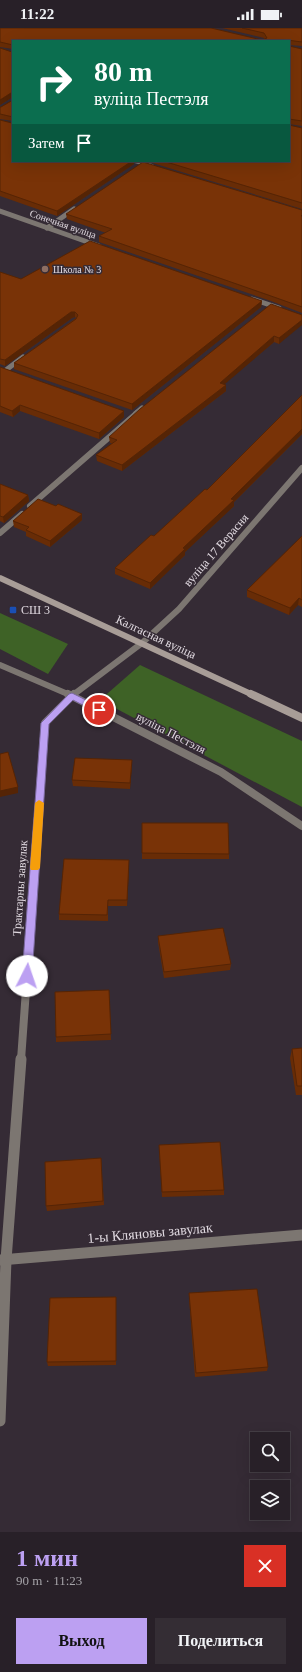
<!DOCTYPE html>
<html lang="ru">
<meta charset="utf-8">
<style>
:root{--surface:#282028;--page:#342d34;--text:#f1f3f6;--muted:#a5a3a8;--line:#443e45;--accent:#bca0f2}
body{margin:0;font-family:Georgia,serif;background:var(--page);color:var(--text);height:100vh;display:flex;flex-direction:column;font-size:15px;white-space:nowrap}
*{box-sizing:border-box;margin:0}
p{font-size:13px;color:var(--muted)}
.icon{flex:none;width:22px;height:22px;fill:none;stroke:currentColor;stroke-width:2;stroke-linecap:round;stroke-linejoin:round}
.map{position:relative;height:1504px;overflow:hidden}
.panel{display:flex;flex-direction:column;background:var(--surface);flex:1}
.panel>*{flex:none}
.top-card{position:absolute;left:12px;top:12px;width:278px;height:122px;border-radius:0px;box-shadow:0 4px 16px #0002,0 0 0 1px var(--line);background:#0b6e4f;color:#fff;overflow:hidden}
.controls{position:absolute;left:250px;top:1404px;display:grid;gap:8px}
.controls a{display:grid;place-items:center;width:40px;height:40px;border-radius:0px;background:var(--surface);box-shadow:0 4px 16px #0002,0 0 0 1px var(--line);font-size:20px}
.pin{position:absolute;display:grid;place-items:center;width:34px;height:34px;color:#fff;margin:-17px;border:2px solid #fff;border-radius:50%;box-shadow:0 1px 4px #0007}
.me{position:absolute;width:44px;margin:-22px;rotate:4deg;stroke-linejoin:round;filter:drop-shadow(0 0 3px #0008)}
.turn{display:flex;align-items:center;gap:14px;height:84px;padding:0 16px;font-size:18px}
.turn .icon{width:52px;height:52px;stroke-width:2.5}
.turn b{display:block;font-size:28px;line-height:34px}
.then{display:flex;align-items:center;height:38px;padding:0 16px;background:#0003;gap:8px;font-size:15px}
.round{display:grid;place-items:center;flex:none;width:42px;height:42px;border-radius:0px;background:var(--page)}
.headline{display:flex;align-items:center;justify-content:space-between;height:68px;padding:0 16px}
h1{font-size:24px;font-weight:700;line-height:30px;color:var(--accent)}
.button{display:flex;gap:8px;margin-top:auto;padding:8px 16px}
.button a{flex:1;height:46px;border-radius:0px;background:var(--accent);color:#111;font-size:16px;font-weight:700;line-height:46px;text-align:center}
.button a+a{background:var(--page);color:var(--text)}
.status{display:flex;justify-content:space-between;align-items:center;height:28px;padding:0 20px;background:var(--surface);direction:ltr}
.status svg{height:11px;fill:currentColor}
.map>svg:first-child{display:block}
.green{fill:#3e6226}
.lines{fill:none;stroke-linecap:round;stroke-linejoin:round}
.lane{stroke:#7c7671;stroke-width:5}
.street-far4{stroke:#7c7671;stroke-width:4}
.street-far3{stroke:#7c7671;stroke-width:5}
.street-far2{stroke:#7c7671;stroke-width:6}
.street-far1{stroke:#7c7671;stroke-width:8}
.street{stroke:#7c7671;stroke-width:11}
.secondary-far1{stroke:#a89d97;stroke-width:6}
.secondary{stroke:#a89d97;stroke-width:8}
.wall{fill:#682c06}
.shaded-wall{fill:#552405}
.building{fill:#793307;stroke:#552405}
.route{fill:#bca0f2;stroke:#7a689d}
.slow{fill:#f59e0b}
.education-dot{fill:#8d6e63;stroke:#352b35;stroke-width:1.5}
.transit-dot{fill:#1a4fb4;stroke:#352b35;stroke-width:1.5}
.labels{text-anchor:middle;dominant-baseline:central;stroke-width:3;stroke-linejoin:round;paint-order:stroke}
.far-street-label{font-size:10px;fill:#e0d9e0;stroke:#352b35}
.far-poi-label{font-size:10px;fill:#e0d9e0;stroke:#352b35;text-anchor:start}
.street-label{font-size:12px;fill:#e0d9e0;stroke:#352b35}
.poi-label{font-size:12px;fill:#e0d9e0;stroke:#352b35;text-anchor:start}
.near-street-label{font-size:14px;fill:#e0d9e0;stroke:#352b35}
</style>
<div class="status"><b>11:22</b><svg viewBox="0 0 49 12"><path d="M0 12V9h3v3zM5 12V6h3v6zM10 12V3h3v9zM15 12V0h3v12zM26 1h20v11H26zM47 4h2v5h-2z"/></svg></div>
<div class="map">
<svg width="302" height="1504" viewBox="0 0 302 1504">
<rect width="100%" height="100%" fill="#352b35"/>
<g class="green">
<polygon points="0,585 68,616 48,646 0,621"/>
<polygon points="140,637 302,713 302,779 100,672"/>
</g>
<g class="lines">
<polyline class="lane" points="6,342 23,329"/>
<polyline class="street-far4" points="135,133 152,138"/>
<g class="street-far3">
<polyline points="0,183 99,218"/>
<polyline points="47,200 74,181"/>
<polyline points="252,271 279,280"/>
<polyline points="135,386 142,380"/>
</g>
<g class="street-far2">
<polyline points="30,478 137,385"/>
<polyline points="0,505 22,486"/>
<polyline points="0,637 70,667"/>
<polyline points="73,667 142,615 179,581 302,440"/>
</g>
<g class="street-far1">
<polyline points="68,666 221,744 302,798"/>
<polyline points="21,1032 45,695 74,666"/>
</g>
<g class="street">
<polyline points="0,1232 302,1207"/>
<polyline points="0,1393 6,1232 21,1031"/>
</g>
<polyline class="secondary-far1" points="0,550 253,667"/>
<polyline class="secondary" points="251,666 302,690"/>
</g>
<g class="wall">
<polygon points="0,0 262,12 264,11 264,10 222,0 302,0 302,18 289,17 289,13 13,13 13,21 0,19"/>
<polygon points="289,18 302,21 302,98 289,96"/>
<polygon points="13,23 13,71 11,70 0,77 12,24"/>
<polygon points="13,72 13,93 0,91 0,79 1,79"/>
<polygon points="0,92 13,133 134,133 134,136 57,188 0,168"/>
<polygon points="302,100 302,181 146,133 289,133"/>
<polygon points="302,182 302,285 271,273 99,214 99,208 106,205 67,191 66,186"/>
<polygon points="0,244 21,251 262,273 261,279 132,382 14,341 14,335 76,290 75,289 72,290 5,338 0,336"/>
<polygon points="302,287 279,316 274,314 224,356 226,357 226,363 122,443 97,433 96,427 112,415 110,415 109,409"/>
<polygon points="0,339 124,383 124,389 99,411 20,383 13,389 0,384"/>
<polygon points="302,367 302,406 234,474 234,478 185,524 185,527 150,561 115,546 115,540 154,508 207,462"/>
<polygon points="0,456 28,467 29,473 4,495 0,493"/>
<polygon points="82,492 50,519 26,508 26,504 14,499 13,493"/>
<polygon points="302,508 302,579 298,577 289,587 247,569 247,562"/>
<polygon points="132,732 130,761 73,758 72,752"/>
<polygon points="142,795 229,826 229,831 142,831"/>
<polygon points="129,838 127,878 108,878 108,893 59,892 59,886"/>
<polygon points="158,908 231,936 230,942 164,950 158,914"/>
<polygon points="109,962 111,1012 56,1014 56,1009"/>
<polygon points="302,1020 302,1067 296,1067 290,1030 292,1021"/>
<polygon points="159,1117 224,1162 224,1167 162,1169"/>
<polygon points="101,1130 104,1177 47,1183 46,1178"/>
<polygon points="189,1265 268,1339 267,1343 195,1349 189,1269"/>
<polygon points="116,1269 116,1337 48,1338 47,1334"/>
</g>
<g class="shaded-wall">
<polygon points="11,65 11,70 0,77 0,72"/>
<polygon points="132,133 134,133 134,136 57,188 57,183"/>
<polygon points="262,273 261,279 132,382 132,376"/>
<polygon points="71,284 75,284 75,289 72,290 5,338 5,332"/>
<polygon points="302,292 302,297 279,316 279,310"/>
<polygon points="274,308 274,314 219,361 220,355"/>
<polygon points="226,357 226,363 122,443 122,437"/>
<polygon points="20,377 20,383 13,389 12,383"/>
<polygon points="124,383 124,389 99,411 99,405"/>
<polygon points="302,401 302,406 234,474 234,478 185,524 185,527 150,561 150,555 231,471"/>
<polygon points="28,467 29,473 4,495 3,489"/>
<polygon points="82,486 82,492 50,519 50,513"/>
<polygon points="299,570 298,577 289,587 290,580"/>
<polygon points="132,732 132,738 130,761 130,755"/>
<polygon points="18,759 18,765 0,769 0,763"/>
<polygon points="129,832 129,838 127,878 127,872"/>
</g>
<g class="building">
<polygon points="0,0 211,0 262,12 267,10 264,5 242,0 302,0 302,14 287,12 287,13 13,13 13,17 0,14"/>
<polygon points="289,18 302,21 302,93 289,91"/>
<polygon points="0,20 12,24 13,23 13,66 11,65 0,72"/>
<polygon points="13,72 13,89 0,86 0,79 1,79"/>
<polygon points="0,92 12,95 13,95 13,133 132,133 57,183 0,163"/>
<polygon points="289,97 302,100 302,175 163,133 289,133"/>
<polygon points="143,134 302,182 302,187 301,188 302,188 302,279 271,268 99,208 112,201 66,186"/>
<polygon points="90,213 262,273 132,376 14,335 76,291 78,287 75,284 71,284 5,332 0,331 0,244 21,251"/>
<polygon points="271,276 302,287 302,292 279,310 274,308 220,355 226,357 122,437 96,427 117,412 109,409 140,381"/>
<polygon points="0,339 124,383 99,405 20,377 12,383 0,378"/>
<polygon points="302,367 302,401 231,471 234,472 183,520 185,521 150,555 115,540 151,507 154,508 205,461 207,462"/>
<polygon points="0,456 28,467 3,489 0,488"/>
<polygon points="38,471 56,478 58,476 82,486 50,513 26,502 29,499 13,493"/>
<polygon points="302,508 302,572 299,570 290,580 247,562"/>
<polygon points="8,724 18,759 0,763 0,726"/>
<polygon points="75,730 132,732 130,755 72,752"/>
<polygon points="142,795 228,795 229,826 142,825"/>
<polygon points="64,831 129,832 127,872 108,872 107,887 59,886"/>
<polygon points="223,900 231,936 164,944 158,908"/>
<polygon points="109,962 111,1006 56,1009 55,964"/>
<polygon points="302,1020 302,1058 297,1058 292,1021"/>
<polygon points="220,1114 224,1162 162,1164 159,1117"/>
<polygon points="101,1130 103,1173 46,1178 45,1134"/>
<polygon points="257,1261 268,1339 196,1345 189,1265"/>
<polygon points="116,1269 116,1333 47,1334 50,1270"/>
</g>
<polygon class="route" points="72,665 102,680 103,682 99,685 96,684 73,672 49,696 32,948 31,951 27,952 23,951 22,948 41,695 69,666"/>
<polygon class="slow" points="39,772 44,775 40,840 38,842 31,842 30,840 35,775"/>
<circle class="education-dot" cx="45" cy="241" r="4"/>
<rect class="transit-dot" x="9" y="578" width="8" height="8" rx="2"/>
<g class="labels">
<g class="far-street-label">
<text transform="translate(63 196) rotate(19)">Сонечная вуліца</text>
</g>
<g class="far-poi-label">
<text x="53" y="241">Школа № 3</text>
</g>
<g class="street-label">
<text transform="translate(216 522) rotate(-49)">вуліца 17 Верасня</text>
<text transform="translate(156 609) rotate(25)">Калгасная вуліца</text>
<text transform="translate(171 705) rotate(27)">вуліца Пестэля</text>
<text transform="translate(20 860) rotate(-86)">Трактарны завулак</text>
</g>
<g class="poi-label">
<text x="21" y="582">СШ 3</text>
</g>
<g class="near-street-label">
<text transform="translate(150 1205) rotate(-5)">1-ы Кляновы завулак</text>
</g>
</g>
</svg>
<div class="controls">
<a><svg class="icon" aria-label="search" viewBox="0 0 24 24"><circle cx="10" cy="10" r="6"/><path d="M15 15l6 6"/></svg></a>
<a><svg class="icon" aria-label="layers" viewBox="0 0 24 24"><path d="M12 4l9 5-9 5-9-5zM3 14l9 5 9-5"/></svg></a>
</div>
<div class="pin" style="left:99px;top:682px;background:#d93025"><svg class="icon" aria-label="arrive" viewBox="0 0 24 24"><path d="M6 21V4h12l-3 4 3 4H6"/></svg></div>
<svg class="me" style="left:27px;top:948px" viewBox="-20 -20 40 40"><circle r="19" fill="#fff"/><path d="M0-13L10 11 0 6-10 11z" fill="#bca0f2"/></svg>
<div class="top-card">
<div class="turn"><svg class="icon" aria-label="right" viewBox="0 0 24 24"><path d="M7 20v-9h11M14 6l5 5-5 5"/></svg><div><b>80 m</b>вуліца Пестэля</div></div>
<div class="then">Затем<svg class="icon" aria-label="arrive" viewBox="0 0 24 24"><path d="M6 21V4h12l-3 4 3 4H6"/></svg></div>
</div>
</div>
<section class="panel">
<div class="headline"><div><h1>1 мин</h1><p>90 m · 11:23</p></div><a class="round" style="background:#d93025;color:#fff"><svg class="icon" aria-label="close" viewBox="0 0 24 24"><path d="M6 6l12 12M18 6L6 18"/></svg></a></div>
<div class="button"><a>Выход</a><a>Поделиться</a></div>
</section>
